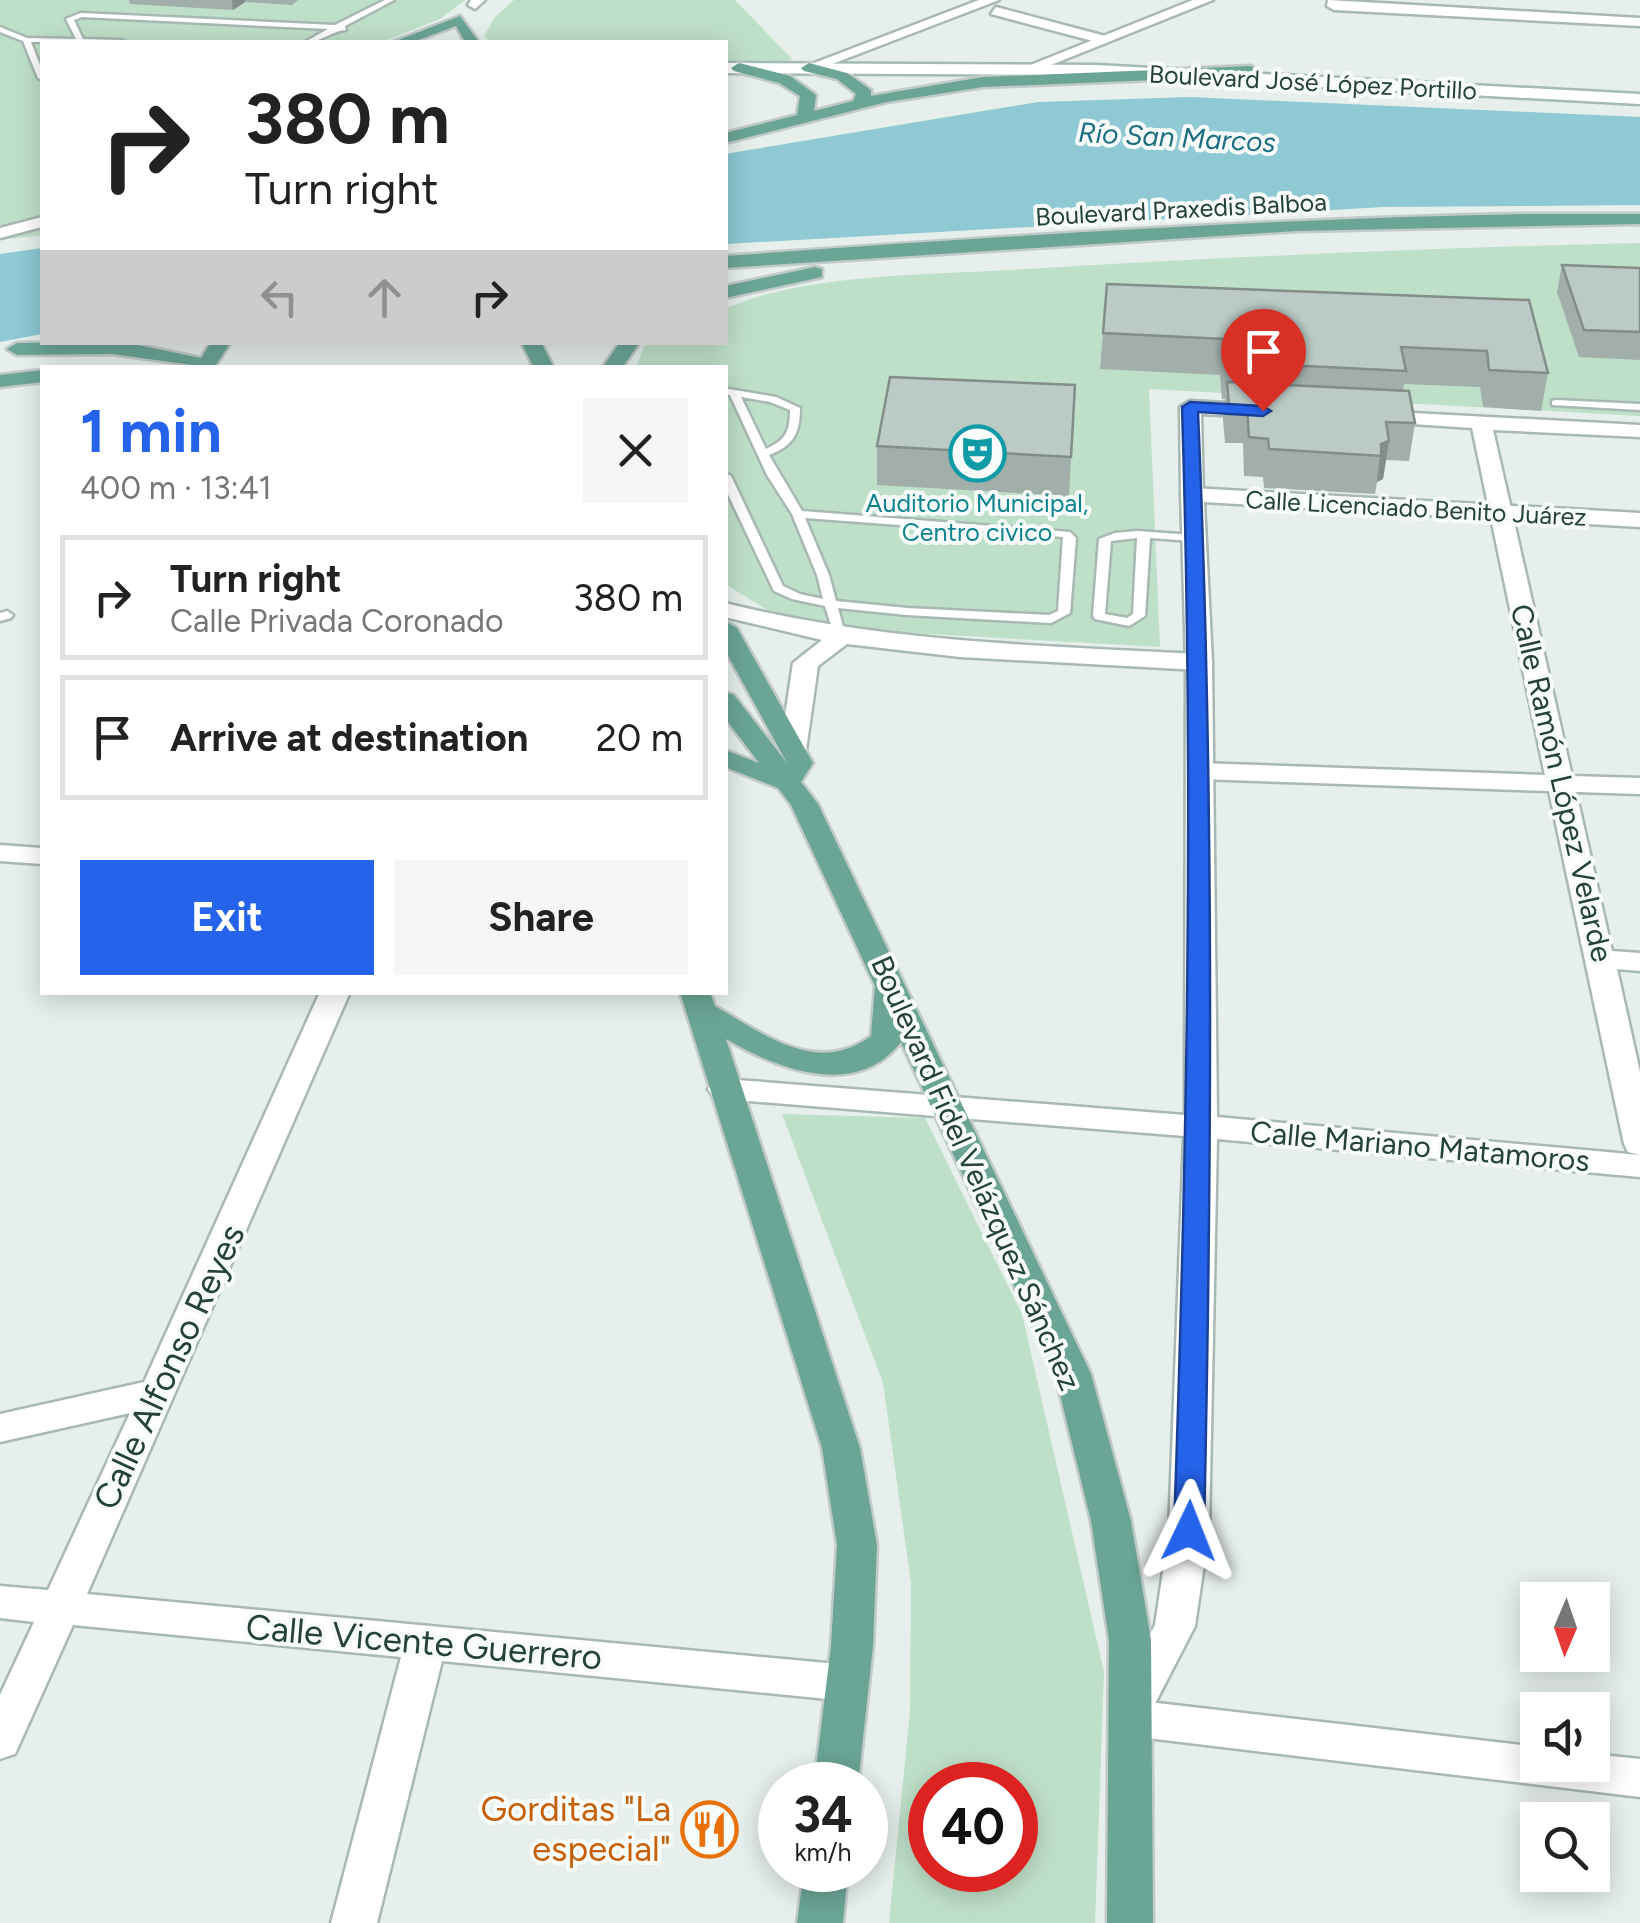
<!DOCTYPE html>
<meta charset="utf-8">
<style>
:root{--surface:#fff;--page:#f6f6f6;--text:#222;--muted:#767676;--line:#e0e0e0;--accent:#2563eb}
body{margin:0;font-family:Figtree,sans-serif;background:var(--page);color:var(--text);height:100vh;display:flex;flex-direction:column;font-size:38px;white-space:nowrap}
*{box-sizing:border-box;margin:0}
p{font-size:32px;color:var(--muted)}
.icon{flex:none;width:55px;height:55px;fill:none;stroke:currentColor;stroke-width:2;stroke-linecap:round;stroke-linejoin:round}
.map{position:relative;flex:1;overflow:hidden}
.side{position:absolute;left:40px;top:365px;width:688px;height:630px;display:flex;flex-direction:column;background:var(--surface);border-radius:0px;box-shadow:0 5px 25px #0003}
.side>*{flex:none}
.guide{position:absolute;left:40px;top:40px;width:688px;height:305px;border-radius:0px;box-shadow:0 5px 25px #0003;background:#fff;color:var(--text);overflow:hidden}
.needle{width:65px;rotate:182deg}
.tools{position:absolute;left:1520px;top:1582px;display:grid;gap:20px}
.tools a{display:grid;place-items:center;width:90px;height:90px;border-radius:0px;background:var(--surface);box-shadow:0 5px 25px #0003;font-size:50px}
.speed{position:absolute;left:758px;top:1762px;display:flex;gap:20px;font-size:50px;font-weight:700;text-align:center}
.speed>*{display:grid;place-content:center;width:130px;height:130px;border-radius:50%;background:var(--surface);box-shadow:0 5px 25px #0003;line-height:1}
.speed small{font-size:25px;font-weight:400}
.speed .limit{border:15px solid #d22;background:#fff;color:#111}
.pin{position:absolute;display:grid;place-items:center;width:85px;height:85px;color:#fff;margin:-102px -42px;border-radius:50% 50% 50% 0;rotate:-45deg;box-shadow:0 0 10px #0007}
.pin .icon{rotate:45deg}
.me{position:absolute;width:110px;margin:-55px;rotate:2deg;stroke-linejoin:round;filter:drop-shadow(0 0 8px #0008)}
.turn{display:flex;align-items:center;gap:35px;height:210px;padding:0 40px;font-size:45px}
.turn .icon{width:130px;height:130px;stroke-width:2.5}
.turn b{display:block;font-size:70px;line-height:85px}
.lanes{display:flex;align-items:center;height:95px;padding:0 40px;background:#0003;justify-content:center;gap:50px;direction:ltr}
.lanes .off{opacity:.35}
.round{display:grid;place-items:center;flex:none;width:105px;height:105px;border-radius:0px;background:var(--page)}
.head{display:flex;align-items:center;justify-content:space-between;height:170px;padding:0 40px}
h1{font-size:60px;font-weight:700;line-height:75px;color:var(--accent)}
.primary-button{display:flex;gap:20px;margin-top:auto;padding:20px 40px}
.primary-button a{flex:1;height:115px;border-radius:0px;background:var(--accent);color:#fff;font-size:40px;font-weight:700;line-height:115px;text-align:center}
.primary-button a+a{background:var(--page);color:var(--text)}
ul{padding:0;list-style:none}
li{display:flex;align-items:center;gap:30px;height:125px;margin:0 20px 15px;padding:0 20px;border:5px solid var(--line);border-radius:0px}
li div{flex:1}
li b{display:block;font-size:38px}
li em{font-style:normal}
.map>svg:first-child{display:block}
.green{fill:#bfe0c8;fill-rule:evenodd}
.water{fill:#8ec9d4}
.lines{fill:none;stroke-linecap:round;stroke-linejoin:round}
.service-casing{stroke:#a8b8b2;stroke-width:5}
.minor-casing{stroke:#a8b8b2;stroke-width:5}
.tertiary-casing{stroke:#a8b8b2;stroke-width:5}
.secondary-casing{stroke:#a4bbb3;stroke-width:5}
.primary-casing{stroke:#c2cac8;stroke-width:5}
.service{fill:#fff;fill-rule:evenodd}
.minor{fill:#fff;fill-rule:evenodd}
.tertiary{fill:#fff;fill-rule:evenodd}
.secondary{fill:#fff;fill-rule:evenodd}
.primary{fill:#6aa596;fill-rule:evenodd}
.wall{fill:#a1aea9}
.shaded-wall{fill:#838d89}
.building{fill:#bbcac4;stroke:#838d89;stroke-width:2.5}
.route{fill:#2563eb;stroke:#184099;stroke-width:2.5}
.labels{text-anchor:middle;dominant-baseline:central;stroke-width:8;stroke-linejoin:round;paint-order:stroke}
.far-street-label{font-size:25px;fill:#24423a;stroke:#f7fbf9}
.far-culture-label{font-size:25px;fill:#0d838f;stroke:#f7fbf9}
.far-water-label{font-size:28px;font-style:italic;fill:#1c6f80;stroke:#f7fbf9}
.street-label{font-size:30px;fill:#24423a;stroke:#f7fbf9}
.near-street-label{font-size:35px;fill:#24423a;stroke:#f7fbf9}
.near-food-label{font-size:35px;fill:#c56008;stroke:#f7fbf9;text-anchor:end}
</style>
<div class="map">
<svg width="1640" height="1923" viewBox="0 0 1640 1923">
<rect width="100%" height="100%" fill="#e6efeb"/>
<g class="green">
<polygon points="0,0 465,0 440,19 382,42 42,42 42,235 0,240"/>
<polygon points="514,0 735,0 792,59 783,64 725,63 725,42 490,42 484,36 495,17"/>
<path d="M 1640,243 L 1640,416 L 1149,389 L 1160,647 L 821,628 L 774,614 L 725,584 L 725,368 L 636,368 L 644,346 L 651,343 L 725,342 L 725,309 C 801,274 925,275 1010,270 C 1220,257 1429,248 1640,243 Z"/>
<path d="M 782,1114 L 925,1118 L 1022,1314 L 1104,1672 L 1095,1923 L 889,1923 L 910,1711 L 911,1583 L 883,1383 ZM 930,1785 L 1015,1785 L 1015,1870 L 930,1870 Z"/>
</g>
<g class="water">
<polygon points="1190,97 1640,117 1640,205 1384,207 725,244 725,154 1038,102"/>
<polygon points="42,248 42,334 0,342 0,254"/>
</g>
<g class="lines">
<defs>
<g id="service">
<path d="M 385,0 L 394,0 L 345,26 L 346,30 C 331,31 320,43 305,42 L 328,29 L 82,17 L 74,20 L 83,39 L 121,40 L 125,42 L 31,42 L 42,70 L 42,80 L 38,78 L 23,41 L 0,32 L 0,27 L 27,38 L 76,39 L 66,19 L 81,13 L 335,25 Z"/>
<path d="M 729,389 L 776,397 L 800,408 C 800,434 793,446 769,455 L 802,511 L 1070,532 L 1076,538 L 1070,613 L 1051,623 L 907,615 L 838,608 L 846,638 L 844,641 L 836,641 L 825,606 L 792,599 L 774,591 L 725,488 L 725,473 L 731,476 L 783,586 L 800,594 L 823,599 L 817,575 L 792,514 L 767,475 L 730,395 L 725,394 L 725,390 ZM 741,397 L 770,402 L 790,410 C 790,431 786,440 766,449 ZM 805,518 L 1063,537 L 1058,611 L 1049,615 L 907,608 L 836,601 L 829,575 Z"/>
<polygon points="1556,400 1640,404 1640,410 1552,405 1552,401"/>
<path d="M 1137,531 L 1193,535 L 1199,538 L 1193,541 L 1150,538 L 1145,616 L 1129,626 L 1095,619 L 1093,616 L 1099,539 L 1115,533 ZM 1137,538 L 1133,614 L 1127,618 L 1105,614 L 1111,541 Z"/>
<polygon points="7,611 13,615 11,618 0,621 0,613"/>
</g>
<g id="minor">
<polygon points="471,0 485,0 475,9 468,5"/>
<polygon points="979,0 999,0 814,71 801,68"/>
<polygon points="1328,0 1640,18 1640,26 1334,10 1327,6"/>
<polygon points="996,7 1109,37 1111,40 1104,44 991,14"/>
<polygon points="42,217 42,227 0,238 0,228"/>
<polygon points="1190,401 1264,405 1274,411 1264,417 1201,414 1203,495 1192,502 1181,495 1180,407"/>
<polygon points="1375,411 1640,425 1640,437 1493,430 1572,776 1640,778 1640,794 1576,792 1612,951 1640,953 1640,971 1617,969 1640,1072 1640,1155 1628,1152 1624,1144 1549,791 1200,779 1187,771 1200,763 1545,775 1472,428 1368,421 1368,413"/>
<path d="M 725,603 C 882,642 1039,646 1199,654 L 1212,662 L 1199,670 L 960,657 L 847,644 L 818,666 L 806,750 L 793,758 L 780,750 L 793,663 L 822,640 L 725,617 Z"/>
<polygon points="0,845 42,848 42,864 0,861"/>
<polygon points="320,992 350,992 87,1594 848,1665 863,1671 869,1683 863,1695 848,1701 442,1661 377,1923 331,1923 401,1657 73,1625 15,1754 0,1759 0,1695 34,1622 0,1618 0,1586 48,1590 130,1413 0,1442 0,1414 144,1382"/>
<polygon points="1131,1700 1538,1747 1538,1765 1592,1765 1592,1754 1640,1759 1640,1797 1131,1736 1116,1731 1110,1718 1116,1705"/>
</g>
<g id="tertiary">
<polygon points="1193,0 1213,0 1036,71 1023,68"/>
<polygon points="1192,488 1640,513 1640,527 1204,502 1212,662 1217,1117 1640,1155 1640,1177 1217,1139 1209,1531 1195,1626 1147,1719 1132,1724 1117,1719 1111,1706 1155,1625 1169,1531 1184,1136 724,1099 713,1096 708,1089 713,1082 724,1079 1185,1115 1186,662 1181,495"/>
</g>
<polygon id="secondary" points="725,63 1096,65 1640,94 1640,104 1096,75 725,73"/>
<g id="primary">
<polygon points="460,16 479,42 465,42 456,26 413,42 393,42"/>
<polygon points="739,63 790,76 816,95 814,111 853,101 856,94 837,79 804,71 801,68 809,63 847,73 871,90 871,96 983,77 1251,66 1259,71 1251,76 983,87 887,102 725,143 725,133 797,115 800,96 779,83 734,71 731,68"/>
<path d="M 1526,214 L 1640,214 L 1640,224 L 1297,231 L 725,268 L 725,256 C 992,237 1258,219 1526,214 Z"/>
<polygon points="815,267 822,269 822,277 725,298 725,286"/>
<polygon points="123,342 201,358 211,342 231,342 214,368 112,354 17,355 7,349 17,343"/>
<polygon points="521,342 541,342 554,368 534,368"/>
<polygon points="620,342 640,342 622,368 602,368"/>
<polygon points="42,370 42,382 0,387 0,375"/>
<path d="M 725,621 L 737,628 L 813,763 L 801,782 L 818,804 L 1091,1374 L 1131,1521 L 1151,1640 L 1153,1923 L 1107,1923 L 1109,1640 L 1091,1521 L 1055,1374 L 901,1042 C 856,1100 777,1069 726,1039 L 860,1448 L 877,1545 L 873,1646 L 858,1785 L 814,1785 L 831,1646 L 837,1545 L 822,1448 L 680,992 L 710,992 L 715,1006 C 765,1035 817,1076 871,1036 L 875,986 L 791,805 L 778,788 L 725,767 L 725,750 L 759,763 L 725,718 L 725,692 L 734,695 L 787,763 L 725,650 Z"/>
<polygon points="804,1870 848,1870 843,1923 797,1923"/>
</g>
</defs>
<use href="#service" class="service-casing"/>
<use href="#minor" class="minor-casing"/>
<use href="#tertiary" class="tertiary-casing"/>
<use href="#secondary" class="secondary-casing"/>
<use href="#primary" class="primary-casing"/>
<use href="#service" class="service"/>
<use href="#minor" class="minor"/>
<use href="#tertiary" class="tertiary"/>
<use href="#secondary" class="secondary"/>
<use href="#primary" class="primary"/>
</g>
<g class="wall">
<polygon points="129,0 298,0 292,5 245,2 233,10 130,4"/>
<polygon points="1562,265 1640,268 1640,360 1579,357 1557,292"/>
<polygon points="1107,284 1529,300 1548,373 1541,411 1483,407 1480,387 1404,384 1403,390 1415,423 1409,461 1386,460 1383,479 1377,482 1375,494 1264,488 1263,477 1244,476 1243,443 1225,443 1223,419 1225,399 1222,399 1220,375 1100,369"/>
<polygon points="1075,385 1069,496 877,485 877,446"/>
</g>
<g class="shaded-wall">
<polygon points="232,0 245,0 245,2 233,10"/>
<polygon points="1389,441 1383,479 1377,482 1381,444"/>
</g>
<g class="building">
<polygon points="1562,265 1640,268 1640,332 1584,330"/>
<polygon points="1107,284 1529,300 1548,373 1489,370 1487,351 1401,347 1406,371 1226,362 1224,339 1103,333"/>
<polygon points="890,377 1075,385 1071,457 877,446"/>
<polygon points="1227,382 1409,391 1415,423 1386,422 1389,441 1381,444 1381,456 1269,449 1268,439 1249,437 1247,406 1229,405"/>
</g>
<path class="route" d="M 1190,402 L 1263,406 L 1271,411 L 1263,416 L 1198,412 C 1214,785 1212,1157 1204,1531 L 1200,1539 L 1178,1539 L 1174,1531 C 1187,1156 1194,782 1182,407 Z"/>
<defs>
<symbol id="theatre-ring" viewBox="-11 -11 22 22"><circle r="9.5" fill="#f7fbf9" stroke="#0f9aa8" stroke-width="1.5"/><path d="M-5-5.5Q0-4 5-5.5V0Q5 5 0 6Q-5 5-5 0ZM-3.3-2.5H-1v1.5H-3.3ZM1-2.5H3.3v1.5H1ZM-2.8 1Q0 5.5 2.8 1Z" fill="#0f9aa8"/></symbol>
<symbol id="restaurant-ring" viewBox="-11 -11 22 22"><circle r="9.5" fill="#f7fbf9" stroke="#e8710a" stroke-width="1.5"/><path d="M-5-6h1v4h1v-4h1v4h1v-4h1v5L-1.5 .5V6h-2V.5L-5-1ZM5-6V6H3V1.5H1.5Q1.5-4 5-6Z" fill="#e8710a"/></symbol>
</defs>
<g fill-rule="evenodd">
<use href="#theatre-ring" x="946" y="422" width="63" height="63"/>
<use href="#restaurant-ring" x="678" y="1798" width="63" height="63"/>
</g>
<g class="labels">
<g class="far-street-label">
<text transform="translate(1313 82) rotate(3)">Boulevard José López Portillo</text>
<text transform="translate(1181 209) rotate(-3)">Boulevard Praxedis Balboa</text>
<text transform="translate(1416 508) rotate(3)">Calle Licenciado Benito Juárez</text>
</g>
<g class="far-culture-label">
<text x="977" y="503">Auditorio Municipal,<tspan x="977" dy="29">Centro civico</tspan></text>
</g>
<g class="far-water-label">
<text transform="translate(1177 137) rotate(3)">Río San Marcos</text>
</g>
<g class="street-label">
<text transform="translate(1562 783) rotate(77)">Calle Ramón López Velarde</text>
<text transform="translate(1420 1146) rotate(5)">Calle Mariano Matamoros</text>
<text transform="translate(976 1173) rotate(66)">Boulevard Fidel Velázquez Sánchez</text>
</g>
<g class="near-street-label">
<text transform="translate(169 1367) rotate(-65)">Calle Alfonso Reyes</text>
<text transform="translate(424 1642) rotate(5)">Calle Vicente Guerrero</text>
</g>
<g class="near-food-label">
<text x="671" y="1809">Gorditas "La<tspan x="671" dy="40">especial"</tspan></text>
</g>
</g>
</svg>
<div class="tools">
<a><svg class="needle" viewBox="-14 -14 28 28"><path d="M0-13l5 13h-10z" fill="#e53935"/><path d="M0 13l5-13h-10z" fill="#767676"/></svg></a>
<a><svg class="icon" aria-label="sound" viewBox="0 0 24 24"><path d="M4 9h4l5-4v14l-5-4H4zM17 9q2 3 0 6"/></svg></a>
<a><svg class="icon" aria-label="search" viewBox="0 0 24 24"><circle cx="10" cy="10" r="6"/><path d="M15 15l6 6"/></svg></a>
</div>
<div class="speed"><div>34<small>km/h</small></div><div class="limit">40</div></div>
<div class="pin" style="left:1263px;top:411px;background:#d93025"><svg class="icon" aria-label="arrive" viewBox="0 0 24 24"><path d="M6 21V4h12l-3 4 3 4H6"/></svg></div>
<svg class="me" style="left:1189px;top:1531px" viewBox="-20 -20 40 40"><path d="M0-17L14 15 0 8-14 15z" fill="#2563eb" stroke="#fff" stroke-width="4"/></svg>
<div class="guide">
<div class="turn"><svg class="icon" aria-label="right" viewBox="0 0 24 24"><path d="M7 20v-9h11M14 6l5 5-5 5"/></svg><div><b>380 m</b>Turn right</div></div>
<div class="lanes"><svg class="icon off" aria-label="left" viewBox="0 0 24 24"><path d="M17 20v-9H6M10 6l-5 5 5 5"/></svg><svg class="icon off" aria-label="ahead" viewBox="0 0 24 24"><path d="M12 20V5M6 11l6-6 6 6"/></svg><svg class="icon" aria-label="right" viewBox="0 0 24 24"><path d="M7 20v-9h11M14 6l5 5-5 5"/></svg></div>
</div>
<section class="side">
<div class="head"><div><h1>1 min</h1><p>400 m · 13:41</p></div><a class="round"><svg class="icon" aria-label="close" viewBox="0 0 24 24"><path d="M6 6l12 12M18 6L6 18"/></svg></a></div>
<ul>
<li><svg class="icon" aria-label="right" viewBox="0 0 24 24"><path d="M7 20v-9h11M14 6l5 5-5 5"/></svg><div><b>Turn right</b><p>Calle Privada Coronado</p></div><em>380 m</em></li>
<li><svg class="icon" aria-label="arrive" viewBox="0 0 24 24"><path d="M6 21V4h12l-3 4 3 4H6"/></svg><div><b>Arrive at destination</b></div><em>20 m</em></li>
</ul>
<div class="primary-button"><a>Exit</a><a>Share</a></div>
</section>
</div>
